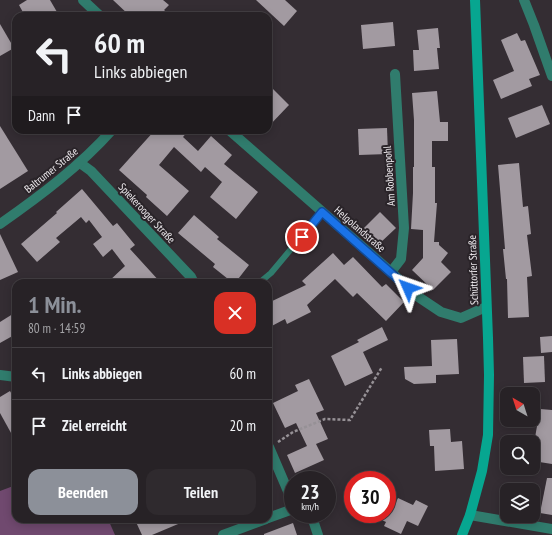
<!DOCTYPE html>
<html lang="de">
<meta charset="utf-8">
<style>
:root{--surface:#272226;--page:#2f2a2e;--text:#f1f3f6;--muted:#a4a4a7;--line:#433f43;--accent:#8c9099}
body{margin:0;font-family:"PT Sans Narrow",sans-serif;background:var(--page);color:var(--text);height:100vh;display:flex;flex-direction:column;font-size:15px;white-space:nowrap}
*{box-sizing:border-box;margin:0}
p{font-size:13px;color:var(--muted)}
.icon{flex:none;width:22px;height:22px;fill:none;stroke:currentColor;stroke-width:2;stroke-linecap:round;stroke-linejoin:round}
.map{position:relative;flex:1;overflow:hidden}
.drawer{position:absolute;left:12px;top:279px;width:260px;height:244px;display:flex;flex-direction:column;background:var(--surface);border-radius:12px;box-shadow:0 2px 10px #0003,0 0 0 1px var(--line)}
.drawer>*{flex:none}
.top-card{position:absolute;left:12px;top:12px;width:260px;height:122px;border-radius:12px;box-shadow:0 2px 10px #0003,0 0 0 1px var(--line);background:#272226;color:var(--text);overflow:hidden}
.needle{width:26px;rotate:321deg}
.controls{position:absolute;left:500px;top:387px;display:grid;gap:8px}
.controls a{display:grid;place-items:center;width:40px;height:40px;border-radius:8px;background:var(--surface);box-shadow:0 2px 10px #0003,0 0 0 1px var(--line);font-size:20px}
.speed{position:absolute;left:284px;top:471px;display:flex;gap:8px;font-size:20px;font-weight:700;text-align:center}
.speed>*{display:grid;place-content:center;width:52px;height:52px;border-radius:50%;background:var(--surface);box-shadow:0 2px 10px #0003,0 0 0 1px var(--line);line-height:1}
.speed small{font-size:10px;font-weight:400}
.speed .limit{border:6px solid #d22;background:#fff;color:#111}
.pin{position:absolute;display:grid;place-items:center;width:34px;height:34px;color:#fff;margin:-17px;border:2px solid #fff;border-radius:50%;box-shadow:0 1px 4px #0007}
.me{position:absolute;width:44px;margin:-22px;rotate:313deg;stroke-linejoin:round;filter:drop-shadow(0 0 3px #0008)}
.turn{display:flex;align-items:center;gap:14px;height:84px;padding:0 16px;font-size:18px}
.turn .icon{width:52px;height:52px;stroke-width:2.5}
.turn b{display:block;font-size:28px;line-height:34px}
.then{display:flex;align-items:center;height:38px;padding:0 16px;background:#0003;gap:8px;font-size:15px}
.round{display:grid;place-items:center;flex:none;width:42px;height:42px;border-radius:12px;background:var(--page)}
.overview{display:flex;align-items:center;justify-content:space-between;height:68px;padding:0 16px}
h1{font-size:24px;font-weight:700;line-height:30px;color:var(--accent)}
.primary-button{display:flex;gap:8px;margin-top:auto;padding:8px 16px}
.primary-button a{flex:1;height:46px;border-radius:12px;background:var(--accent);color:#fff;font-size:16px;font-weight:700;line-height:46px;text-align:center}
.primary-button a+a{background:var(--page);color:var(--text)}
ul{padding:0;list-style:none}
li{display:flex;align-items:center;gap:12px;height:52px;padding:0 16px;border-top:1px solid var(--line)}
li div{flex:1}
li b{display:block;font-size:15px}
li em{font-style:normal}
.map>svg:first-child{display:block}
.green{fill:#70496f}
.building{fill:#a29aa1}
.lines{fill:none;stroke-linecap:round;stroke-linejoin:round}
.path{stroke:#969196;stroke-width:2.5;stroke-dasharray:3 2;stroke-linecap:butt}
.service{stroke:#307c6d;stroke-width:6}
.minor{stroke:#307c6d;stroke-width:10}
.secondary{stroke:#07a690;stroke-width:10}
.route-casing{stroke:#114b97;stroke-width:10}
.route{stroke:#1a73e8;stroke-width:7}
.labels{text-anchor:middle;dominant-baseline:central;stroke-width:4;stroke-linejoin:round;paint-order:stroke}
.street-label{font-size:11px;fill:#eeeaee;stroke:#2a2429}
</style>
<div class="map">
<svg width="552" height="535" viewBox="0 0 552 535">
<rect width="100%" height="100%" fill="#342d33"/>
<polygon class="green" points="16,485 16,519 108,519 115,535 0,535 0,491"/>
<g class="building">
<polygon points="27,0 50,0 57,12 50,16 25,16 19,5"/>
<polygon points="113,0 163,0 169,5 164,10 171,16 146,16 140,11 135,16 130,16"/>
<polygon points="256,0 285,0 297,11 284,26"/>
<polygon points="393,22 395,46 363,49 361,25"/>
<polygon points="0,24 14,48 0,56"/>
<polygon points="438,28 440,48 437,48 439,69 414,71 413,50 419,50 417,30"/>
<polygon points="517,33 521,41 525,40 540,75 529,79 532,86 501,99 493,80 514,71 501,40"/>
<polygon points="268,84 289,105 268,127"/>
<polygon points="437,91 440,122 448,122 448,141 432,141 432,167 435,167 435,203 437,203 434,242 439,242 439,245 448,253 441,262 451,272 433,290 412,270 423,258 423,230 411,229 413,193 413,167 414,167 414,120 412,93"/>
<polygon points="542,105 550,124 516,138 508,118"/>
<polygon points="0,126 28,171 0,189"/>
<polygon points="387,128 388,154 359,155 358,129"/>
<polygon points="155,130 189,130 183,137 198,151 211,136 232,155 224,164 258,192 236,219 210,197 222,182 205,167 201,172 174,147 159,165 189,191 167,216 146,197 147,195 119,170"/>
<polygon points="519,163 523,207 528,206 531,234 527,235 532,276 527,277 529,317 508,318 507,279 506,279 503,249 505,249 498,165"/>
<polygon points="82,189 113,226 117,223 135,245 130,249 161,283 107,283 125,266 112,249 103,257 93,244 102,237 89,220 86,223 81,217 56,238 60,242 37,262 21,244 57,213 56,212"/>
<polygon points="380,212 396,228 379,244 364,228"/>
<polygon points="194,215 219,237 217,239 249,265 235,283 233,283 213,267 215,264 178,233"/>
<polygon points="0,234 18,272 0,280"/>
<polygon points="333,253 344,265 353,257 382,287 386,284 404,302 386,321 357,293 353,297 335,279 307,305 311,312 287,324 285,319 268,328 268,303 306,285 302,281"/>
<polygon points="16,312 16,334 0,343 0,322"/>
<polygon points="382,327 388,340 363,352 373,373 345,386 331,356 359,342 357,340"/>
<polygon points="552,336 552,352 541,353 540,337"/>
<polygon points="457,339 459,374 436,375 436,383 414,384 405,379 404,367 432,366 431,340"/>
<polygon points="544,356 545,382 524,383 523,357"/>
<polygon points="309,379 324,410 316,413 328,439 316,444 324,460 295,473 287,455 307,446 296,423 285,428 273,403 298,391 295,385"/>
<polygon points="10,391 16,402 16,442 0,413 0,397"/>
<polygon points="540,409 552,410 552,464 533,461 533,449"/>
<polygon points="450,429 451,442 462,441 464,469 435,471 434,446 430,446 429,430"/>
<polygon points="547,478 552,478 552,515 540,513"/>
<polygon points="398,498 413,505 416,500 428,506 418,526 407,521 401,534 384,526 386,522 369,514 390,514"/>
<polygon points="143,519 190,519 152,535 142,535 136,522"/>
<polygon points="293,523 297,535 264,535 264,534"/>
</g>
<g class="lines">
<polyline class="path" points="278,442 293,432 325,419 350,420 382,367"/>
<polyline class="service" points="259,283 271,273 322,212"/>
<g class="minor">
<polyline points="83,0 100,16"/>
<polyline points="524,0 534,25 552,76"/>
<polyline points="229,130 391,272 417,296 441,312 461,318 486,307"/>
<polyline points="80,163 91,171 191,277 194,283"/>
<path d="M 0,224 C 40,196 80,166 112,130"/>
<polyline points="391,272 401,259 404,228 395,74"/>
<polyline points="0,375 16,377"/>
<polyline points="269,447 293,503"/>
<polyline points="311,514 318,535"/>
<polyline points="470,515 552,529"/>
<polyline points="268,518 293,509"/>
<polyline points="223,535 266,519"/>
</g>
<polyline class="secondary" points="462,535 470,515 482,471 488,435 489,375 488,338 475,0"/>
</g>
<g class="lines">
<defs>
<polyline id="route" points="302,237 322,212 408,288"/>
</defs>
<use href="#route" class="route-casing"/>
<use href="#route" class="route"/>
</g>
<g class="labels">
<g class="street-label">
<text transform="translate(51 170) rotate(-39)">Baltrumer Straße</text>
<text transform="translate(389 176) rotate(-94)">Am Robbenpohl</text>
<text transform="translate(147 213) rotate(47)">Spiekerooger Straße</text>
<text transform="translate(360 229) rotate(41)">Helgolandstraße</text>
<text transform="translate(473 270) rotate(-92)">Schüttorfer Straße</text>
</g>
</g>
</svg>
<div class="controls">
<a><svg class="needle" viewBox="-14 -14 28 28"><path d="M0-13l5 13h-10z" fill="#e53935"/><path d="M0 13l5-13h-10z" fill="#a4a4a7"/></svg></a>
<a><svg class="icon" aria-label="search" viewBox="0 0 24 24"><circle cx="10" cy="10" r="6"/><path d="M15 15l6 6"/></svg></a>
<a><svg class="icon" aria-label="layers" viewBox="0 0 24 24"><path d="M12 4l9 5-9 5-9-5zM3 14l9 5 9-5"/></svg></a>
</div>
<div class="speed"><div>23<small>km/h</small></div><div class="limit">30</div></div>
<div class="pin" style="left:302px;top:237px;background:#d93025"><svg class="icon" aria-label="arrive" viewBox="0 0 24 24"><path d="M6 21V4h12l-3 4 3 4H6"/></svg></div>
<svg class="me" style="left:408px;top:288px" viewBox="-20 -20 40 40"><path d="M0-17L14 15 0 8-14 15z" fill="#1a73e8" stroke="#fff" stroke-width="4"/></svg>
<div class="top-card">
<div class="turn"><svg class="icon" aria-label="left" viewBox="0 0 24 24"><path d="M17 20v-9H6M10 6l-5 5 5 5"/></svg><div><b>60 m</b>Links abbiegen</div></div>
<div class="then">Dann<svg class="icon" aria-label="arrive" viewBox="0 0 24 24"><path d="M6 21V4h12l-3 4 3 4H6"/></svg></div>
</div>
<section class="drawer">
<div class="overview"><div><h1>1 Min.</h1><p>80 m · 14:59</p></div><a class="round" style="background:#d93025;color:#fff"><svg class="icon" aria-label="close" viewBox="0 0 24 24"><path d="M6 6l12 12M18 6L6 18"/></svg></a></div>
<ul>
<li><svg class="icon" aria-label="left" viewBox="0 0 24 24"><path d="M17 20v-9H6M10 6l-5 5 5 5"/></svg><div><b>Links abbiegen</b></div><em>60 m</em></li>
<li><svg class="icon" aria-label="arrive" viewBox="0 0 24 24"><path d="M6 21V4h12l-3 4 3 4H6"/></svg><div><b>Ziel erreicht</b></div><em>20 m</em></li>
</ul>
<div class="primary-button"><a>Beenden</a><a>Teilen</a></div>
</section>
</div>
